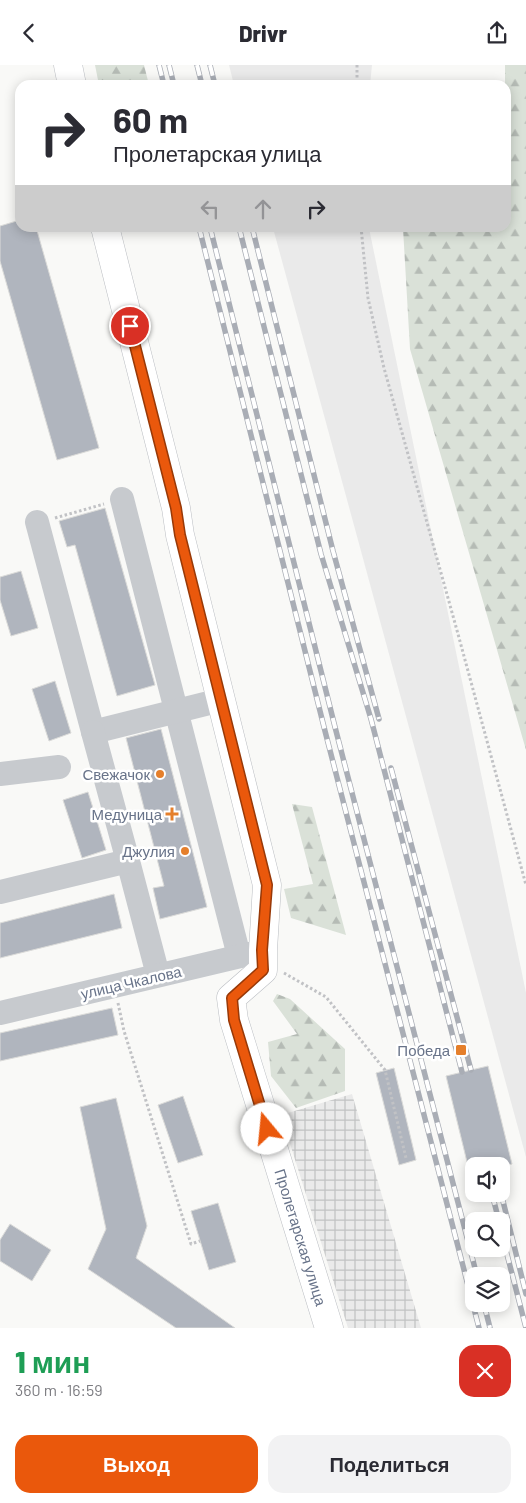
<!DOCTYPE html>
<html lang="ru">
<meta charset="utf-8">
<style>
:root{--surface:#fff;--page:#f2f2f3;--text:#2b2b33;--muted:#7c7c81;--accent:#ea580c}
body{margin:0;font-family:Barlow,sans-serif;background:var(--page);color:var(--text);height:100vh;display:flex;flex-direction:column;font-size:19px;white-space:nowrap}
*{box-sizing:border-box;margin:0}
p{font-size:16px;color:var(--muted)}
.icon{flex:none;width:28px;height:28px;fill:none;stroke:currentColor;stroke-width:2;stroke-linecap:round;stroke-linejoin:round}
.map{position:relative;height:1263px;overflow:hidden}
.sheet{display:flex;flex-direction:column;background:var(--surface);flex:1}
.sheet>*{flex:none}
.hud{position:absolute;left:15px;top:15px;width:496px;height:152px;border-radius:15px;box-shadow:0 2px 12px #0003;background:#fff;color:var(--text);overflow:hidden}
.buttons{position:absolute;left:465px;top:1092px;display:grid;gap:10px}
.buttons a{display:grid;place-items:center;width:45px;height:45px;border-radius:10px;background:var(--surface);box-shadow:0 2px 12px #0003;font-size:25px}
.pin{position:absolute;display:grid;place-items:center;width:42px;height:42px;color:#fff;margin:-21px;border:2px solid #fff;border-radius:50%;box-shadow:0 1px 5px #0007}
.me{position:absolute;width:55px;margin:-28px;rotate:343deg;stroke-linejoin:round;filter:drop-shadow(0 0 4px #0008)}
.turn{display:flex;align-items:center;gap:18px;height:105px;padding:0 15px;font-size:22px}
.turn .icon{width:65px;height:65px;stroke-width:2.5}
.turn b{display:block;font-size:35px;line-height:42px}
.lanes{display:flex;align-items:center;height:48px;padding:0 15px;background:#0003;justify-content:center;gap:25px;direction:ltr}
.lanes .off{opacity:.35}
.round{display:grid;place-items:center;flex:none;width:52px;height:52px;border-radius:15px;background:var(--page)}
.overview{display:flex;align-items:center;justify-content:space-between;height:85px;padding:0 15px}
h1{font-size:30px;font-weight:800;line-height:38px;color:#1e9e55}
.cta{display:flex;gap:10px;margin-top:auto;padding:10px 15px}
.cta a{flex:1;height:58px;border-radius:15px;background:var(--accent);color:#fff;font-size:20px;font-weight:800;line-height:58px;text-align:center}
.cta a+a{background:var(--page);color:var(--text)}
header{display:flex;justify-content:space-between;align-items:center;height:65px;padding:0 15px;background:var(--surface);font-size:22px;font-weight:800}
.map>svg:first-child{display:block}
.built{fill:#eaeaea}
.industrial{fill:url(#industrial-grid)}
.forest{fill:url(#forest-firs)}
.building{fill:#b0b5be;stroke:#dbdbd9}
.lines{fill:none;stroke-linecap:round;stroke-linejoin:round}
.major-casing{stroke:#babdc2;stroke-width:29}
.path{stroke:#c1c2c5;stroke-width:3;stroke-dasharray:2.5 2.5;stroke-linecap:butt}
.minor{stroke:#c7cace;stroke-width:24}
.major{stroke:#fff;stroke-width:28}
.rail-casing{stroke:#a9adb5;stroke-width:5.5}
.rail{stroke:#fff;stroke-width:4;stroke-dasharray:11;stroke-linecap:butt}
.route-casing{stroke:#983908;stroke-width:12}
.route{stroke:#ea580c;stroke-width:9}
.poi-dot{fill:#e57f2b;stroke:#fff;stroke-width:2}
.labels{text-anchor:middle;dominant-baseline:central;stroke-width:5;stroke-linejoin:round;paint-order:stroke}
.poi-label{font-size:15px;fill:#687389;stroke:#fff;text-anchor:end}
.street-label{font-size:15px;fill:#687389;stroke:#fff}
</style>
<header><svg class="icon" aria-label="back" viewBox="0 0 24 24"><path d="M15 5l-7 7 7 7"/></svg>Drivr<svg class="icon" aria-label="share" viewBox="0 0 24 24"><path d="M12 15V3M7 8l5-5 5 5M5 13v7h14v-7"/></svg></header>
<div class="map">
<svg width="526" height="1263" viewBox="0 0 526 1263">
<defs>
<pattern id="industrial-grid" width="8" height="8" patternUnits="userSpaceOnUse" patternTransform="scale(1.25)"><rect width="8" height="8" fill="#eaeaea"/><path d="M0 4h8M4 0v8" fill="none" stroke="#c1c2c3"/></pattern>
<pattern id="forest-firs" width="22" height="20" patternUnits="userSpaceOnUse" patternTransform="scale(1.25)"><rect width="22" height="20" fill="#dae1d8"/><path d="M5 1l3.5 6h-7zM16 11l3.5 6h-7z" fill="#b5bbb5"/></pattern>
</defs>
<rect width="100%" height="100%" fill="#f9f9f7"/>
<g class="built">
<polygon points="229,0 372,0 370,20 234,20"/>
<polygon points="273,163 369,163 526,928 526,1092"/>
</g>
<polygon class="industrial" points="352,1029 421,1263 348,1263 281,1050"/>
<g class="forest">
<polygon points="95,0 144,0 149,20 99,20"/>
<polygon points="505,0 526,0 526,685 410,284 403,163 506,162 506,20 505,20"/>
<polygon points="292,739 312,742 346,870 291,853 284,824 313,819"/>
<polygon points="277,929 290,934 345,984 345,1026 296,1043 271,1011 268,977 297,969 273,936"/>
</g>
<g class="building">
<polygon points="20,155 20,162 36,162 99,383 57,395 0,196 0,161"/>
<polygon points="105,443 155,620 117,631 75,480 67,482 59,456"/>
<polygon points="21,506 38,563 11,571 0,535 0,512"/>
<polygon points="55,616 71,668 49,676 32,624"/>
<polygon points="161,664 207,842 160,854 153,823 164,821 126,673"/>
<polygon points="88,727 106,785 82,793 63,735"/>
<polygon points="114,829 122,863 0,893 0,858"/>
<polygon points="112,943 118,970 0,996 0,968"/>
<polygon points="488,1001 512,1099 505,1101 468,1101 446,1011"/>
<polygon points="394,1003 416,1095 399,1100 376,1008"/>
<polygon points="183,1031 203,1090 178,1098 158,1040"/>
<polygon points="116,1033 147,1161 136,1193 235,1263 176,1263 88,1204 106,1164 80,1042"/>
<polygon points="218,1138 236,1197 209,1205 191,1146"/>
<polygon points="10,1159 51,1185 32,1216 0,1196 0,1175"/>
</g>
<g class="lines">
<defs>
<g id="major">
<polyline points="68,0 72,20"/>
<path id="s1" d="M 105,162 L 176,443 L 180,470 L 267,820 L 263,885 L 263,905 L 231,933 L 234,955 L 329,1263"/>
</g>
</defs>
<use href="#major" class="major-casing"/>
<g class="path">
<polyline points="357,0 357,20"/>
<polyline points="361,162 368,233 384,303 458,569 526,820"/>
<polyline points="55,453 104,439"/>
<polyline points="284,908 326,932 385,1005 406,1093"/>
<polyline points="118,938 124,966 191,1179 200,1176"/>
</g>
<g class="minor">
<polyline points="122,434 239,891"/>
<polyline points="37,457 93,667 221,635"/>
<polyline points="0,709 59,702"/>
<polyline points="128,796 158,910"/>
<polyline points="0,827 128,796 93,667"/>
<polyline points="0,948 254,888"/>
</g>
<use href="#major" class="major"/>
<defs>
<g id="rail">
<polyline points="159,0 164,20"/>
<polyline points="169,0 174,20"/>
<polyline points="197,0 202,20"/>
<polyline points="210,0 215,20"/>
<polyline points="199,162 325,666 479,1263"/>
<polyline points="210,162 335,662 477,1211"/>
<polyline points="239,162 321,489 371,654 462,1007"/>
<polyline points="252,162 333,486 379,654"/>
<polyline points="391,703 471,1005"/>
<polyline points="501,1128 526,1229"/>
<polyline points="492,1129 499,1156"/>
<polyline points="501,1166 526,1263"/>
<polyline points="484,1239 490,1263"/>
</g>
</defs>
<use href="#rail" class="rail-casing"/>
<use href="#rail" class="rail"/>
</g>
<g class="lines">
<defs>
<polyline id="route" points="130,261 176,443 180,470 267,820 262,885 263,905 232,933 234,955 267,1064"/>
</defs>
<use href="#route" class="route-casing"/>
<use href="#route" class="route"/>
</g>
<g class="poi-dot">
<circle cx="160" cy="709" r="5"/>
<path d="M169.5 741.5h5v5h5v5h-5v5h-5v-5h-5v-5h5z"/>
<circle cx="185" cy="786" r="5"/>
<rect x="455" y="979" width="12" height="12" rx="2.5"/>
</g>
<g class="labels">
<g class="poi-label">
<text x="150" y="709">Свежачок</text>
<text x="162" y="749">Медуница</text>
<text x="175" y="786">Джулия</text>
<text x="450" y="985">Победа</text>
</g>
<g class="street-label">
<text transform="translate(131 917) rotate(-13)">улица Чкалова</text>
<text stroke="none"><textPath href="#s1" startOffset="1055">Пролетарская улица</textPath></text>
</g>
</g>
</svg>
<div class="buttons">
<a><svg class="icon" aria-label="sound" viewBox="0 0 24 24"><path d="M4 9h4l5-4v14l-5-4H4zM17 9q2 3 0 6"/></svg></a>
<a><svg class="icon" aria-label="search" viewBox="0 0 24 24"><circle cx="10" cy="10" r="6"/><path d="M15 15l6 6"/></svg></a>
<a><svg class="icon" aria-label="layers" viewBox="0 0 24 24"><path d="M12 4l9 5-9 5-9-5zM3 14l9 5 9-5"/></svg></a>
</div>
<div class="pin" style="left:130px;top:261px;background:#d93025"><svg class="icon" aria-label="arrive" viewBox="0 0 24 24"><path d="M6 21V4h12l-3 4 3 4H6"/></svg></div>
<svg class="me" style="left:267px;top:1064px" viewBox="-20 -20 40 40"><circle r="19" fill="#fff"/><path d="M0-13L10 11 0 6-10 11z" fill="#ea580c"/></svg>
<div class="hud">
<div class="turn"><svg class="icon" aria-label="right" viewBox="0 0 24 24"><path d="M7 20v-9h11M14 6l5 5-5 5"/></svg><div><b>60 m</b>Пролетарская улица</div></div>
<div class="lanes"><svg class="icon off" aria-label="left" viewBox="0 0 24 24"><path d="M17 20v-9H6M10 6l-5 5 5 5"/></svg><svg class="icon off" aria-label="ahead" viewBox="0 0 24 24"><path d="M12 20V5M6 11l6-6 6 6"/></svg><svg class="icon" aria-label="right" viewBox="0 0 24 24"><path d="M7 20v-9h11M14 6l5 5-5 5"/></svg></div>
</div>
</div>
<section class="sheet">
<div class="overview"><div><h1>1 мин</h1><p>360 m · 16:59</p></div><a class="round" style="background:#d93025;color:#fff"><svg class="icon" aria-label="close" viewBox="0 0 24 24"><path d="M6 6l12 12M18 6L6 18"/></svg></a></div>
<div class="cta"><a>Выход</a><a>Поделиться</a></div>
</section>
